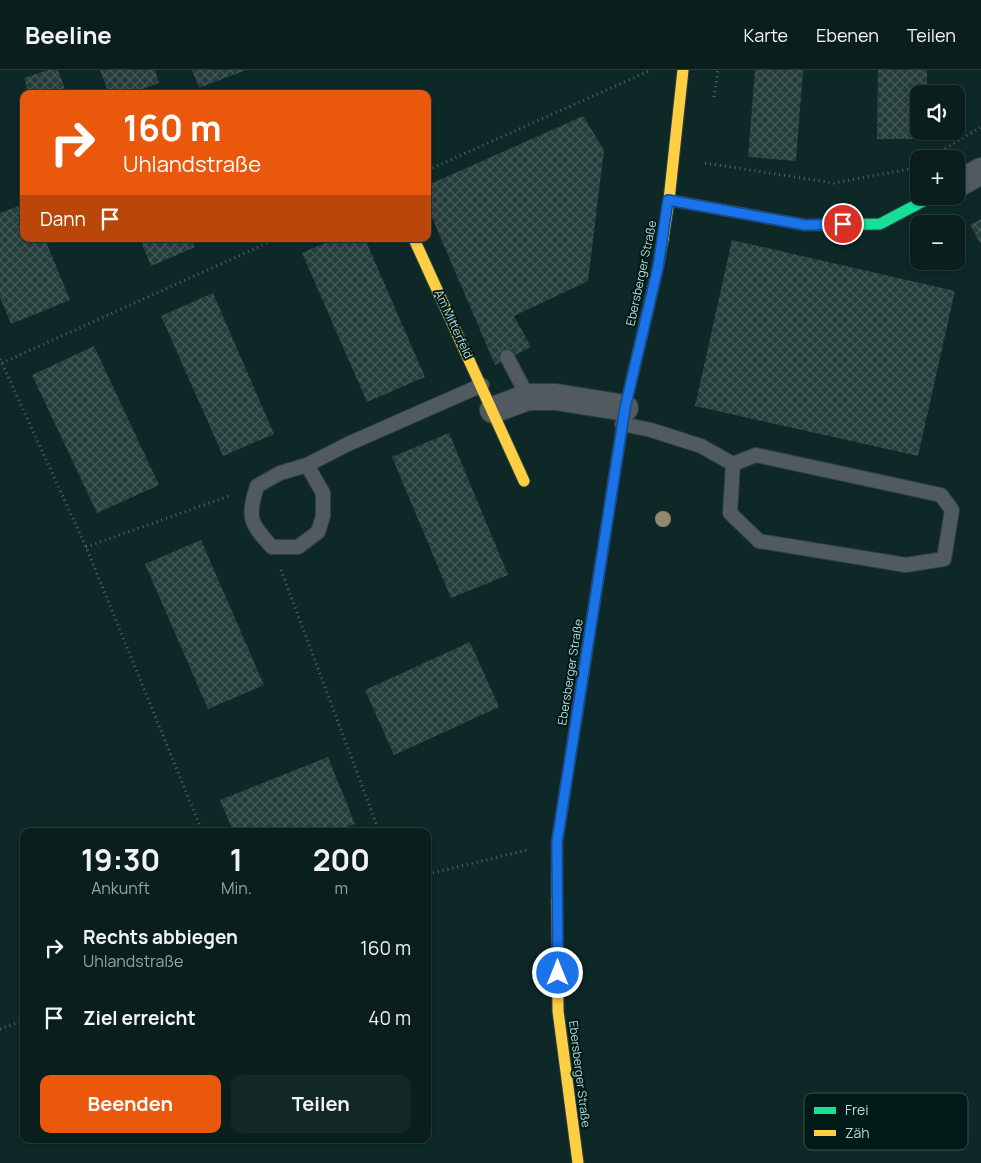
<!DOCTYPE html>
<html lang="de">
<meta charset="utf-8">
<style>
:root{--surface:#0a1e1d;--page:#132726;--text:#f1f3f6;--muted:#99a2a4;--line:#2a3c3b;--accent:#ea580c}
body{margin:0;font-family:Manrope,sans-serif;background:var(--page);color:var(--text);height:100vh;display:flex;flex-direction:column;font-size:19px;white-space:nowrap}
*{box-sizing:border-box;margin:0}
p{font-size:16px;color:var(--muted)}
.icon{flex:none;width:28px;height:28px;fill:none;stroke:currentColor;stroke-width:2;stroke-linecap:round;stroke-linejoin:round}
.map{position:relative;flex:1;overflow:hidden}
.panel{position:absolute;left:20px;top:758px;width:411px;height:315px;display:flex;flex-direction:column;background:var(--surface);border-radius:10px;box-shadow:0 1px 4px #0004,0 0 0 1px var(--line)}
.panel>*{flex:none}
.hud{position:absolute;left:20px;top:20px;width:411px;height:152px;border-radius:10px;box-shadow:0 1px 4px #0004,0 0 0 1px var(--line);background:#ea580c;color:#fff;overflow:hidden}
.buttons{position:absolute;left:910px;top:15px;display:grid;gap:10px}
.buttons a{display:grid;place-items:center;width:55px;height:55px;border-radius:10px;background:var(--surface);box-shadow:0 1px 4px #0004,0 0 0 1px var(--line);font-size:25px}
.pin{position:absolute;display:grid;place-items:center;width:42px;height:42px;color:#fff;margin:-21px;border:2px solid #fff;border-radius:50%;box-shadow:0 1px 5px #0007}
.me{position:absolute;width:55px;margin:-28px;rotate:0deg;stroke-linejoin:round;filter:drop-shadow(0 0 4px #0008)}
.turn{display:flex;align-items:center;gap:18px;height:105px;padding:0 20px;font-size:22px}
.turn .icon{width:65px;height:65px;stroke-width:2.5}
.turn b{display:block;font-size:35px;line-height:42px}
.then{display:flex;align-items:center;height:48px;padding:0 20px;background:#0003;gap:10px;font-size:19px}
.eta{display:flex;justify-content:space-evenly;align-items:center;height:85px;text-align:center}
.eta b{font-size:30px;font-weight:700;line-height:35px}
.primary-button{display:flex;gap:10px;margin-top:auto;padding:10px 20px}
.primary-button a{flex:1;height:58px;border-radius:10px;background:var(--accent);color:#fff;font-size:20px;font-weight:700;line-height:58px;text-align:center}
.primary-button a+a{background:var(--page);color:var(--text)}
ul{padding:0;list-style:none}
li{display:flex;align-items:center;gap:15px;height:70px;padding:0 20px}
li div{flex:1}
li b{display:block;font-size:19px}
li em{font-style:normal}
header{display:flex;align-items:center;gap:30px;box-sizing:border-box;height:70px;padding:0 25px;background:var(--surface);border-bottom:1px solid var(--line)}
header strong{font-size:24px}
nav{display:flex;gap:28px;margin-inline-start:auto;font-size:18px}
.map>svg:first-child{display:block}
.building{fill:url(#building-cross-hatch)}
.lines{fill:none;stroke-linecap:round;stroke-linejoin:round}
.lane-casing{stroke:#2b4342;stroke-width:16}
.street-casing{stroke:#2b4342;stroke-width:28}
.fast-casing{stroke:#2b4342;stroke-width:13}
.slow-casing{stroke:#2b4342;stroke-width:13}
.path{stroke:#576467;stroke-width:3;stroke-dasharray:1 4;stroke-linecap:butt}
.lane{stroke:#515a60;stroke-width:14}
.street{stroke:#515a60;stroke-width:26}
.fast{stroke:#16e098;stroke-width:11}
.slow{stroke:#ffcf43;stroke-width:11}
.tree{fill:#938972}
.route-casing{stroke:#114b97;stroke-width:12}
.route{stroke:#1a73e8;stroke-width:9}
.labels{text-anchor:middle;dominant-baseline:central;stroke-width:4;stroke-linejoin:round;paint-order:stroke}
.street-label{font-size:12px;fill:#b5dbd8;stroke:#011917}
.key{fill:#011917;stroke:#375351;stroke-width:1}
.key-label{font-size:14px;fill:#b5dbd8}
</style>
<header>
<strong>Beeline</strong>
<nav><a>Karte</a><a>Ebenen</a><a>Teilen</a></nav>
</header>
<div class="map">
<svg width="981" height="1093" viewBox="0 0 981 1093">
<defs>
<pattern id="building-cross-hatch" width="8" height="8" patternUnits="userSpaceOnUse" patternTransform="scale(1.25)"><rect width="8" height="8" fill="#253e3b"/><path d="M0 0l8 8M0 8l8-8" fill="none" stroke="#425957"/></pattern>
</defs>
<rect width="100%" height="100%" fill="#0e2827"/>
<g class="building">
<polygon points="48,0 58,0 67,24 29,24 24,8"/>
<polygon points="100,0 155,0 159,13 129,24 109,24"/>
<polygon points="192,0 246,0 199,18"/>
<polygon points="755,0 803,0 796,91 748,87"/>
<polygon points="878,0 927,0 927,24 919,24 919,61 927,61 927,69 877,69"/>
<polygon points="583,46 604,80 588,211 514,246 531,277 495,295 428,138 428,115"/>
<polygon points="24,134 24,169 45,169 70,230 11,254 0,227 0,143"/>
<polygon points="981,149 981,174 970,155"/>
<polygon points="140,169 191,169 195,177 151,196"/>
<polygon points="334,169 365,169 425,307 367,332 302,183"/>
<polygon points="732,170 955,221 918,386 695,336"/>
<polygon points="213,223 274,364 223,386 161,246"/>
<polygon points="94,276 159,415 97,443 32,305"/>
<polygon points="449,363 508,505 451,528 392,387"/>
<polygon points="201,470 264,615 208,639 145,494"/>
<polygon points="470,572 499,637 394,685 365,620"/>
<polygon points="328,687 355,754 335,761 233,761 220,730"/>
</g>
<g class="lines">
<defs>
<g id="lane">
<polyline points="507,287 528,327"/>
<polyline points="622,354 651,360 701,376 733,394"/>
<polygon points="756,385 941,425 952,440 944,489 906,495 759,471 730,443 733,394"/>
<path d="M 307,395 L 323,423 L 323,446 L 318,462 L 298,477 L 272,477 C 250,453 247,448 257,416 L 280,403 L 307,395 L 348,374 L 482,315"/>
</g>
<g id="street">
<polyline points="956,115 981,101"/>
<polyline points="493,340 528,327 556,327 625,338"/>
</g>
<g id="fast">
<polyline points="669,130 805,155 880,154 933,126"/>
<polyline points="557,831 557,772 625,338 658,197 663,169"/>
</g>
<g id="slow">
<polyline points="414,169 524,411"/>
<polyline points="663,169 669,130 683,0"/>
<polyline points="557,831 558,941 578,1093"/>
</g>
</defs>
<use href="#lane" class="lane-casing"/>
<use href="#street" class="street-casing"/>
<use href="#fast" class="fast-casing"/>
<use href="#slow" class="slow-casing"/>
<g class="path">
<polyline points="714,27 718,0"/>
<polyline points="928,89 981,57"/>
<polyline points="705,93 834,113 909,99 919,94"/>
<polyline points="428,100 651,0"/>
<polyline points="0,289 86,477 202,761"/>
<polyline points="2,293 276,169"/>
<polyline points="86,477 229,426"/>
<polyline points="281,500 379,761"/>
<polyline points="428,804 527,780"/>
<polyline points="0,959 24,950"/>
</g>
<use href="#lane" class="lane"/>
<use href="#street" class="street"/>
<use href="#fast" class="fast"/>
<use href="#slow" class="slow"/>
</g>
<circle class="tree" cx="663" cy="449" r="8"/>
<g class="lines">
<defs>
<polyline id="route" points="558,903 557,772 625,338 658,197 668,130 805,155 843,154"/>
</defs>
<use href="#route" class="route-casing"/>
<use href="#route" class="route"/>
</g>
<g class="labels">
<g class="street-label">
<text transform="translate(641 203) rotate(-78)">Ebersberger Straße</text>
<text transform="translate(454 254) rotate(65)">Am Mitterfeld</text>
<text transform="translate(570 602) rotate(-81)">Ebersberger Straße</text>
<text transform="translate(580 1004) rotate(83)">Ebersberger Straße</text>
</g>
</g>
<rect x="804" y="1023" width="164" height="57" rx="8" class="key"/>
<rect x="814" y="1037" width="22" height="7" fill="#16e098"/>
<rect x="814" y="1060" width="22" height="6" fill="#ffcf43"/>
<g class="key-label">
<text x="845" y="1045">Frei</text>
<text x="845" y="1068">Zäh</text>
</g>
</svg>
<div class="buttons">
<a><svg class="icon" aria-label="sound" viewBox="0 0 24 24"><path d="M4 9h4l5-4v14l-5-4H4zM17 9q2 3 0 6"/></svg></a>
<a>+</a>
<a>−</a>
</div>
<div class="pin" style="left:843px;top:154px;background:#d93025"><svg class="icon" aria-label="arrive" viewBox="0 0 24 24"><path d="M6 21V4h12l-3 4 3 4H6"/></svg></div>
<svg class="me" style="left:558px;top:903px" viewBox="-20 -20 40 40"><circle r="17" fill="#1a73e8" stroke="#fff" stroke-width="3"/><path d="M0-11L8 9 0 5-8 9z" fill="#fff"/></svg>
<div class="hud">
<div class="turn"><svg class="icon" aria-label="right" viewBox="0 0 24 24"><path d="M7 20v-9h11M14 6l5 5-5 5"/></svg><div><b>160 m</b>Uhlandstraße</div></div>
<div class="then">Dann<svg class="icon" aria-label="arrive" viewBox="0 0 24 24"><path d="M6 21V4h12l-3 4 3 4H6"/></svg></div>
</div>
<section class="panel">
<div class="eta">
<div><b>19:30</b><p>Ankunft</p></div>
<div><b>1</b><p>Min.</p></div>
<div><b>200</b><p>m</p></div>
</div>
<ul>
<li><svg class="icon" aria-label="right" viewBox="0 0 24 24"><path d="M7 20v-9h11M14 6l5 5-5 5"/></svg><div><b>Rechts abbiegen</b><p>Uhlandstraße</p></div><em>160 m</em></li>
<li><svg class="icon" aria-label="arrive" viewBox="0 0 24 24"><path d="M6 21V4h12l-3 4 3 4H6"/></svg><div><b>Ziel erreicht</b></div><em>40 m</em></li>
</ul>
<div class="primary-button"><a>Beenden</a><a>Teilen</a></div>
</section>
</div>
